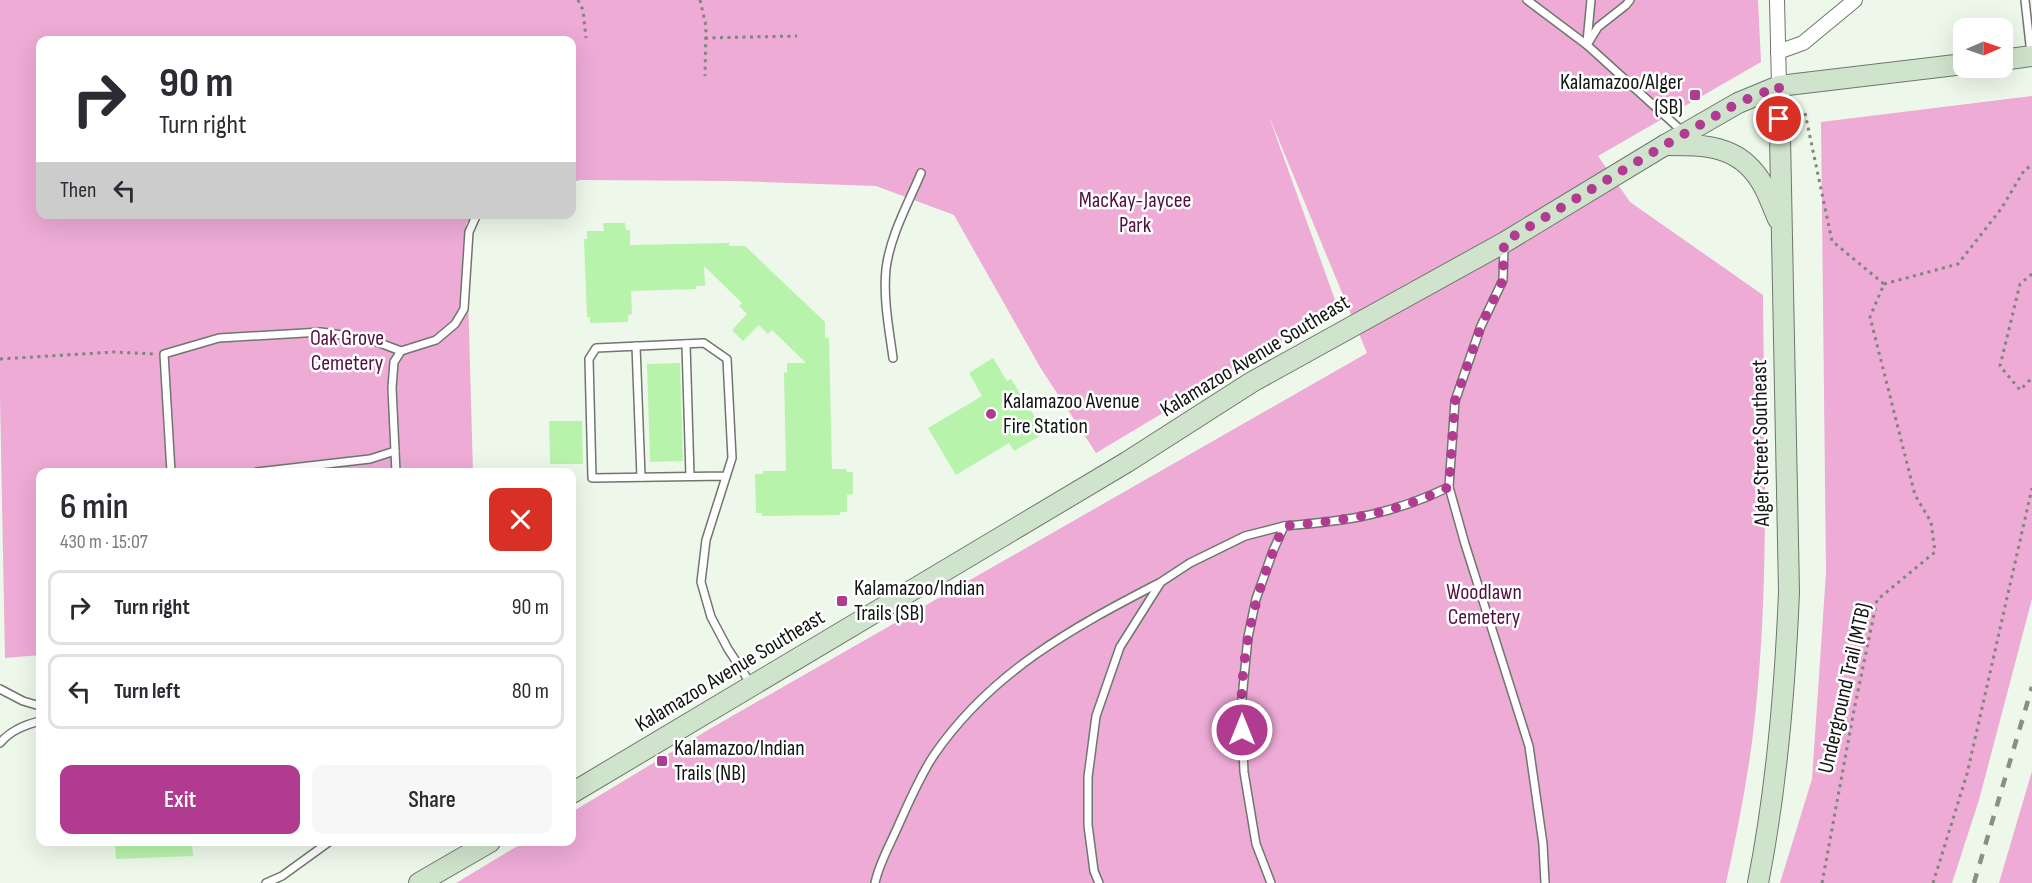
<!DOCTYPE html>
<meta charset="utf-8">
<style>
:root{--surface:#fff;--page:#f7f7f7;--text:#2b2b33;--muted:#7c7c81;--line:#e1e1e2;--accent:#b13b91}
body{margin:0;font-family:"Sofia Sans Condensed",sans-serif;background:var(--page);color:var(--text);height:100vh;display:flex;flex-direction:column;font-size:22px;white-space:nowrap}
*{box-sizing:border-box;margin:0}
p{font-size:20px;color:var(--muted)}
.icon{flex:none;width:33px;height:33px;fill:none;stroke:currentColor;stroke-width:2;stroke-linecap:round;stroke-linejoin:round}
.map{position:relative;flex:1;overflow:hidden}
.side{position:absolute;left:36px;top:468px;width:540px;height:378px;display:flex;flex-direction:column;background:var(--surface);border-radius:12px;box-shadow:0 6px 24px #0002}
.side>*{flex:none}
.banner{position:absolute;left:36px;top:36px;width:540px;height:183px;border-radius:12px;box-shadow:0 6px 24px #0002;background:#fff;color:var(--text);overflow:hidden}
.needle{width:39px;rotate:88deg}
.buttons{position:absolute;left:1953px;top:18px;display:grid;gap:12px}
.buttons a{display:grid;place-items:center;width:60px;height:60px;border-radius:12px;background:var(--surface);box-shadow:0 6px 24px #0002;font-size:30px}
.pin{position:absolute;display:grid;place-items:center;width:51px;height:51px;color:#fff;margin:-26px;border:3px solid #fff;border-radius:50%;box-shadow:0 2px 6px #0007}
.me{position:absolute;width:66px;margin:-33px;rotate:0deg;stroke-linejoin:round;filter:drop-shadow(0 0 4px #0008)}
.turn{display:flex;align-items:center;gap:21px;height:126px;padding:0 24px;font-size:27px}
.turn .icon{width:78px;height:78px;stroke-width:2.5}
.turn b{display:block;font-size:42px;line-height:51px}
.then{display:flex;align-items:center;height:57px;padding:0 24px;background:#0003;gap:12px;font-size:22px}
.round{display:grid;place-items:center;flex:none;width:63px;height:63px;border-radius:12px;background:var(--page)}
.summary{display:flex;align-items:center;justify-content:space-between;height:102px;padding:0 24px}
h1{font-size:36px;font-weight:600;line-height:45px}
.action{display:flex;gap:12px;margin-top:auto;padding:12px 24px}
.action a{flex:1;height:69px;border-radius:12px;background:var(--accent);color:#fff;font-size:24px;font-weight:600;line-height:69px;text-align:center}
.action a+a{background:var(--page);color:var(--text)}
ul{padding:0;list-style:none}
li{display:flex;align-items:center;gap:18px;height:75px;margin:0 12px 9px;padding:0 12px;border:3px solid var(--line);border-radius:12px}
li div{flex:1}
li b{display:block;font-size:22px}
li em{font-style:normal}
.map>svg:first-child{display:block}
.green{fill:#edabd6}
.building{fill:#b8f3ac}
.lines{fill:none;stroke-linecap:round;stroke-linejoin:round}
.lane-casing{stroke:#6e776c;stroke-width:10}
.street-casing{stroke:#6e776c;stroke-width:16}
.secondary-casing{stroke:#6e776c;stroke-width:22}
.path{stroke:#7e867d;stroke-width:3;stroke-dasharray:3 4.5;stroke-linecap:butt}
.lane{stroke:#fff;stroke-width:7}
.street{stroke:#fff;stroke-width:14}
.secondary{stroke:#d0e3cc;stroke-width:20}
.rail{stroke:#888f87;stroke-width:4.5;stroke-dasharray:10 10;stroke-linecap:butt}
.route{stroke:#b13b91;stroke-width:10;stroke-dasharray:0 18}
.poi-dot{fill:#b13b91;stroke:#fff;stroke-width:2}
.labels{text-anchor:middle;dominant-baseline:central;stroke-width:5;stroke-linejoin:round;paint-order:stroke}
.poi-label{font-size:22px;fill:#121612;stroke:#fff;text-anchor:start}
.park-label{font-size:22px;fill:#521041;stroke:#fff}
.street-label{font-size:22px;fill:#121612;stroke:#fff}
</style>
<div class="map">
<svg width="2032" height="883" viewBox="0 0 2032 883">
<rect width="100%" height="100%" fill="#edf8eb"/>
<g class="green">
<path d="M 0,0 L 1758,0 L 1761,62 L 1598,156 L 1630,202 L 1763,295 C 1764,436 1770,578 1755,717 C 1749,773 1738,828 1726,883 L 456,883 L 524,842 L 572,842 L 572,812 L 713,727 L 1367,353 L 1268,114 L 1338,308 L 1096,453 L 1040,367 L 954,215 L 876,186 L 737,181 L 580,180 L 572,182 L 572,40 L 40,40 L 40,214 L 483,215 L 466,223 L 473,472 L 40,472 L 40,655 L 5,658 L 0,397 Z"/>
<polygon points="2032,96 2032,599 1979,800 1952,883 1780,883 1812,779 1826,573 1821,122"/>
<polygon points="2032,771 2032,883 1999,883"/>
</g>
<g class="building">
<polygon points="603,223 625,223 626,230 630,230 630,245 729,243 729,246 745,246 825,322 825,338 829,338 832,469 846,469 847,472 853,472 853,494 847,495 847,512 840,512 840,515 762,516 762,513 756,513 755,474 763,474 763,471 786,471 784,372 787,373 787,363 806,363 772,330 768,334 759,325 743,341 732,330 747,314 739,306 742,303 704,266 705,286 696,286 696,289 631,291 632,314 628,315 628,322 590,323 590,317 587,317 584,239 587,239 587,231 604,231"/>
<polygon points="993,358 1007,381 1011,379 1045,433 1014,451 1009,443 956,475 928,428 982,396 969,373"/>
<polygon points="680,363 683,461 650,462 647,364"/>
<polygon points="549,421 582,421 583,464 550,464"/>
<polygon points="115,842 192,842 193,856 116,859"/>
</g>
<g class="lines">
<defs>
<g id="lane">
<polyline points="1527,0 1587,45 1683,132"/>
<polyline points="2025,0 2031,54"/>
<polyline points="1587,42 1591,0"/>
<polyline points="1587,45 1598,27 1626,5 1630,0"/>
<polyline points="1504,245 1503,280 1481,326 1455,401 1449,487 1465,544 1529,746 1543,844 1545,883"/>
<polyline points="686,344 690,476"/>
<polyline points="636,346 641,477"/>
<path d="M 893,358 C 889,329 883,298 886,269 C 890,236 908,204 921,173"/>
<polyline points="171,472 164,354 219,338 321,332 369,339 401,351 436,340 455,324 464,309 469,232 477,214"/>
<polyline points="257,472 370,459 395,451"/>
<polyline points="396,472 392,388 394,362 401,351"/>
<polyline points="726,476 592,478 589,359 596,348 704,343 727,359 732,458 706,540 701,582 711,617 728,649 751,684"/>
<polyline points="0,689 23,701 40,706"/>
<path d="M 0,743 C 11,730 25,725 40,721"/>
<polyline points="266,883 282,876 329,842"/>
<path d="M 875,883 C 879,863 891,843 899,824 C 909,802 920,776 934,755 C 991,672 1072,628 1159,583"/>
<polyline points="1099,883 1094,871 1088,825 1088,777 1096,716 1120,647 1161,582 1190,563 1245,536 1284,526"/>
<path d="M 1271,883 L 1256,844 L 1244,772 L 1241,709 L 1248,637 L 1256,599 L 1273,551 L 1284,526 C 1347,521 1391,515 1449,487"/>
</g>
<g id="street">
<polyline points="1777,0 1779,86"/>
<polyline points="1778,52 1803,43 1855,0"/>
</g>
<g id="secondary">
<polyline points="2002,60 2032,56"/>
<path d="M 1665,145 C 1703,145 1737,144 1760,180 C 1768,192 1772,206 1778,219"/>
<polyline points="572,793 1127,462 1252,382 1505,242 1665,145 1738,103 1779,86 1964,64"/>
<polyline points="419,883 490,842"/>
<path d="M 1758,883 C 1777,787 1785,690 1789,592 L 1779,86"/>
</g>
</defs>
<use href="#lane" class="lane-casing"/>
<use href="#street" class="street-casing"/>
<use href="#secondary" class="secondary-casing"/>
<g class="path">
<polyline points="578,0 583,10 586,38"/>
<polyline points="700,0 706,26 705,76"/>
<polyline points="705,38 797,36"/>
<polyline points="1805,113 1832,241 1884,284"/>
<polyline points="2032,274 2020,284 2000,366 2020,390 2032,378"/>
<polyline points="1884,284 1958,264 2001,209 2025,169 2032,166"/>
<polyline points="0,359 114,352 153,354"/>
<polyline points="1822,883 1854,710 1877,600 1935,552 1931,522 1915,495 1870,317 1884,284"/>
<polyline points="1933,883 1967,774 2032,488"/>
</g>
<use href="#lane" class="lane"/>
<use href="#street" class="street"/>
<use href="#secondary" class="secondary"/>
<polyline class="rail" points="1974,883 2032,687"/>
</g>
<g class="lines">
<path class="route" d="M 1242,730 C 1238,659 1255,590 1284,526 C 1347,520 1391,515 1449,487 L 1455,401 L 1481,326 L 1503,280 L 1504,242 L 1665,145 L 1738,103 L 1779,86 L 1779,119"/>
</g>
<g class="poi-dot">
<rect x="1689" y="89" width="12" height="12" rx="3"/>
<circle cx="991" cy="414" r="6"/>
<rect x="836" y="595" width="12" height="12" rx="3"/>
<rect x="656" y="755" width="12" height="12" rx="3"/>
</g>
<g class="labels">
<g class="poi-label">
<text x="1683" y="82" text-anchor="end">Kalamazoo/Alger<tspan x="1683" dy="25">(SB)</tspan></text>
<text x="1003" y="401">Kalamazoo Avenue<tspan x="1003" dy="25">Fire Station</tspan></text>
<text x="854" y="588">Kalamazoo/Indian<tspan x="854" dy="25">Trails (SB)</tspan></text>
<text x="674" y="748">Kalamazoo/Indian<tspan x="674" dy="25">Trails (NB)</tspan></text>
</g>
<g class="park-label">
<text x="1135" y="200">MacKay-Jaycee<tspan x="1135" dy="25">Park</tspan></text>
<text x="347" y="338">Oak Grove<tspan x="347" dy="25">Cemetery</tspan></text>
<text x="1484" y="592">Woodlawn<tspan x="1484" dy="25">Cemetery</tspan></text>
</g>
<g class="street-label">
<text transform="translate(1255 356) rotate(-31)">Kalamazoo Avenue Southeast</text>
<text transform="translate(1761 443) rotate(-91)">Alger Street Southeast</text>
<text transform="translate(730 671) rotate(-31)">Kalamazoo Avenue Southeast</text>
<text transform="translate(1845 688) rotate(-77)">Underground Trail (MTB)</text>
</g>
</g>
</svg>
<div class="buttons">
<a><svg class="needle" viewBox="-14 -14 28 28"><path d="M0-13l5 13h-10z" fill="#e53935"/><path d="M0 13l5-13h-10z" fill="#7c7c81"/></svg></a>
</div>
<div class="pin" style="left:1779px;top:119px;background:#d93025"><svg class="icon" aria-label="arrive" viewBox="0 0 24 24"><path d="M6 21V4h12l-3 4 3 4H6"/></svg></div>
<svg class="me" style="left:1242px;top:730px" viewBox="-20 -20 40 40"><circle r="17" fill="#b13b91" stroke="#fff" stroke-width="3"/><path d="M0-11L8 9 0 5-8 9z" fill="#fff"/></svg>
<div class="banner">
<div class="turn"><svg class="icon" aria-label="right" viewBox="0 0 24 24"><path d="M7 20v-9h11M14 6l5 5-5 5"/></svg><div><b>90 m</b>Turn right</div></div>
<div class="then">Then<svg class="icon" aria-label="left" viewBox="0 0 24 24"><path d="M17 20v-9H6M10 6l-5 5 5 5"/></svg></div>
</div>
<section class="side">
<div class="summary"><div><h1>6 min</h1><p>430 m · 15:07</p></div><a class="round" style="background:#d93025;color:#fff"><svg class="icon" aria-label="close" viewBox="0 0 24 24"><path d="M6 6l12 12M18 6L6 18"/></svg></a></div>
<ul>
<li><svg class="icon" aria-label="right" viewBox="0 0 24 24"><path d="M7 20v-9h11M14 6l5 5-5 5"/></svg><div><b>Turn right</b></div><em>90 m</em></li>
<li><svg class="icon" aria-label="left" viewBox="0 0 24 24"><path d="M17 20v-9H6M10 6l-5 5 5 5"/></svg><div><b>Turn left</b></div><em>80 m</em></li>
</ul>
<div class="action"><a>Exit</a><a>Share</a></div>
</section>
</div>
